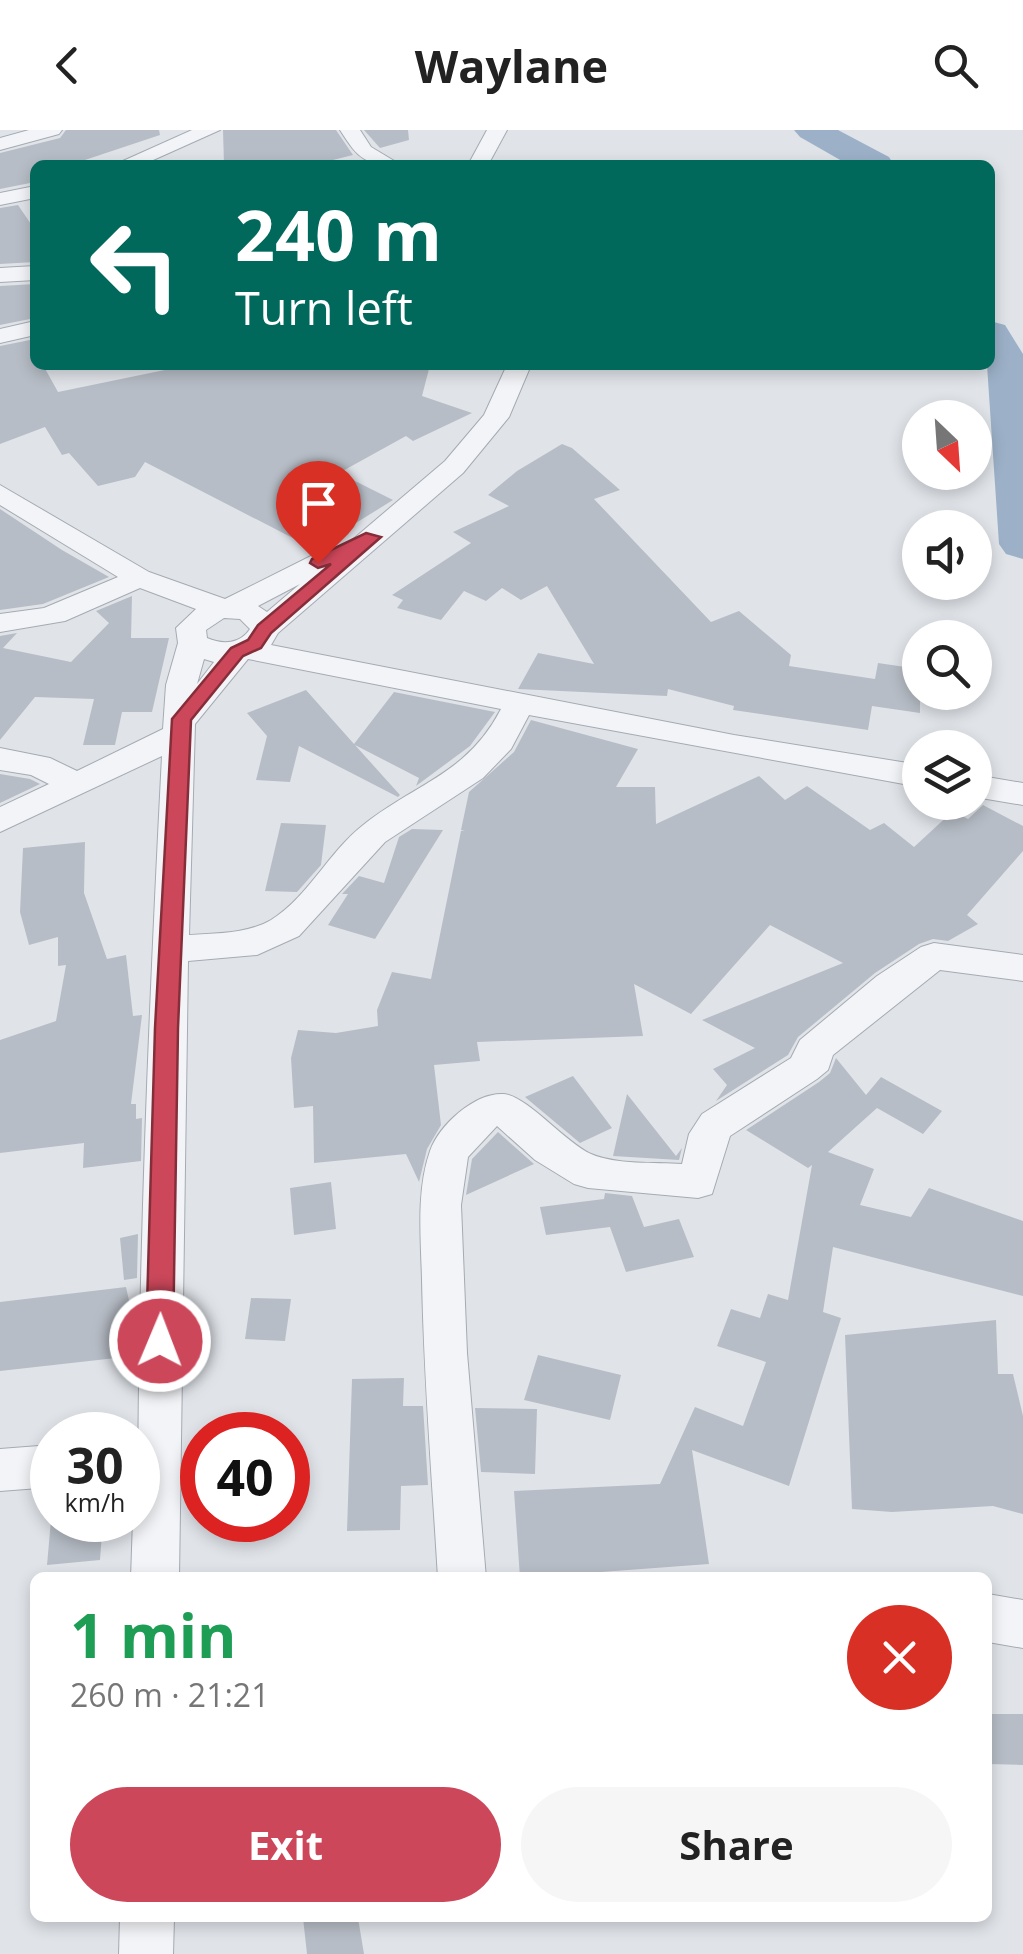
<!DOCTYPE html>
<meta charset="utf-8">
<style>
:root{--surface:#fff;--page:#f6f6f6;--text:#222;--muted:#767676;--accent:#cc475a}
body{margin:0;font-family:"Open Sans",sans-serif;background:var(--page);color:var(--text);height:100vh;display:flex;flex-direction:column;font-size:38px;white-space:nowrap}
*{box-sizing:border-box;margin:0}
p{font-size:32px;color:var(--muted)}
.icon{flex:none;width:55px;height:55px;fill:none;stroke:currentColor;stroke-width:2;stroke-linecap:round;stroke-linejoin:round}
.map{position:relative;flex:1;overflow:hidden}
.details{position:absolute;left:30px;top:1442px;width:962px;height:350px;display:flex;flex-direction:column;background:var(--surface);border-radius:15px;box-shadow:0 5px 15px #0003}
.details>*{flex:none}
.hud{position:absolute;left:30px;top:30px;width:965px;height:210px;border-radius:15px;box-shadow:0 5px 15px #0003;background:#00695c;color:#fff;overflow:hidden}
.needle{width:65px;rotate:155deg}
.buttons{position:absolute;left:902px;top:270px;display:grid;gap:20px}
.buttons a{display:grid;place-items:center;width:90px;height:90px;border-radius:50%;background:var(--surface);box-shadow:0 5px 15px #0003;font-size:50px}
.speed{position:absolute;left:30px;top:1282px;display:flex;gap:20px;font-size:50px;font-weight:700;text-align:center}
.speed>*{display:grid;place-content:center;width:130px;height:130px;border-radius:50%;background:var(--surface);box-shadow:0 5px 15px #0003;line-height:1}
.speed small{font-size:25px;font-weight:400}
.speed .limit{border:15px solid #d22;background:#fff;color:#111}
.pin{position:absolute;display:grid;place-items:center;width:85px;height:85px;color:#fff;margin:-102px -42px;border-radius:50% 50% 50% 0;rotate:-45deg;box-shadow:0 0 10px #0007}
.pin .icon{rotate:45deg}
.me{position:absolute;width:110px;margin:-55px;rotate:1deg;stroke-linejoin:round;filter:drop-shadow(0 0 8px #0008)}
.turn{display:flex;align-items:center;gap:35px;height:210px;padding:0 40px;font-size:45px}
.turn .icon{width:130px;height:130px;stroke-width:2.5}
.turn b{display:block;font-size:70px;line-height:85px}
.round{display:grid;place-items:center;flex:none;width:105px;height:105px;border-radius:52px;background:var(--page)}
.overview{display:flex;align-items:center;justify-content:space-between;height:170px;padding:0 40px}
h1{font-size:60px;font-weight:700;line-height:75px;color:#1e9e55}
.button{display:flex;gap:20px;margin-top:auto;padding:20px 40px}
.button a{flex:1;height:115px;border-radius:60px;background:var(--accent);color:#fff;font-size:40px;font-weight:700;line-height:115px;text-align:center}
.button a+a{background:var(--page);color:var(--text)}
header{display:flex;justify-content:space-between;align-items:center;height:130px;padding:0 40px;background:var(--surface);font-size:45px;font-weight:700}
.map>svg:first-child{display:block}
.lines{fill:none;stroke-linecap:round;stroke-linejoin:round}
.river{fill:#9cb1c8;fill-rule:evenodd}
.building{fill:#b7bdc6}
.minor-casing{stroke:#a5abb3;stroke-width:2}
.minor{fill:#f3f4f7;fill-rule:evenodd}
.route{fill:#cc475a;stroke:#852e3a;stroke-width:2.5}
</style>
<header><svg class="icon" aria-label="back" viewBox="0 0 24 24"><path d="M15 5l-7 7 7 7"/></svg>Waylane<svg class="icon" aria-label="search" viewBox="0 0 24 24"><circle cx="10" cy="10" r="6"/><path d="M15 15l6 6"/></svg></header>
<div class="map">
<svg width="1023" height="1824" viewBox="0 0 1023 1824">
<rect width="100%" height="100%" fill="#e0e4e9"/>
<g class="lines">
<g class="river">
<polygon points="794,0 838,0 889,27 894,35 849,35 800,7"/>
<polygon points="990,191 1005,195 1023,224 1023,429 1006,424 999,414 987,235 990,235"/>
</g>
</g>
<g class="building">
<polygon points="66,0 159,0 160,5 85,30 35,35 35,52 0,59 0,23 60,8"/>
<polygon points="223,0 336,0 353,25 313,35 224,35"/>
<polygon points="364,0 408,0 409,10 380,18"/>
<polygon points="18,75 35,100 35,132 0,134 0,78"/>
<polygon points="35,154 35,188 0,195 0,156"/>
<polygon points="35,209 35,235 43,235 58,262 189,235 430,235 422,266 472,283 413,311 406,306 339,343 393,370 314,419 145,332 135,347 98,356 69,323 62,325 45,297 0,314 0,216"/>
<polygon points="562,314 572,318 620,360 594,369 711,492 739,481 791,525 789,536 875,549 878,533 912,538 910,551 920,552 920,583 872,576 868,600 733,580 734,576 668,559 667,566 518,559 538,523 594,534 547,456 521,470 502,458 486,471 464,461 441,490 397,478 403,470 392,465 471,413 453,402 509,376 488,365 517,341"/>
<polygon points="0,379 62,420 109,447 43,474 0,480"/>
<polygon points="132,466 131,508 169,508 152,582 122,582 115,615 83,615 94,569 35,567 0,610 0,506 17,503 3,518 71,532 109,493 96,481"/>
<polygon points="306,560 354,614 394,562 495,582 470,616 416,656 419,648 355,615 400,665 398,667 299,616 290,652 256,650 267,606 247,583"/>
<polygon points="531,590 638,619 616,657 655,657 656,694 759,646 785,670 807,656 870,700 884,693 914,717 953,681 968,689 983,675 1023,696 1023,721 967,785 978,794 948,811 933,809 919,814 875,843 798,907 788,925 716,971 727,955 713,939 755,918 702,890 843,833 770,795 691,884 634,854 643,906 477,912 480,931 434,935 441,995 427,1019 419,1052 406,1024 314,1033 313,976 294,978 291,928 298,900 336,903 378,896 377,880 392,842 431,849 461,701 465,701 461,700 469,662 514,622"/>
<polygon points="0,644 30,649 40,654 0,673"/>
<polygon points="281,693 326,695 321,735 297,762 265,761"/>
<polygon points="412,699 443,700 375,809 328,795 348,764 342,764 359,746 384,753 399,707"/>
<polygon points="85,712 84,763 107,829 126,825 133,886 142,885 131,974 136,974 136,989 142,988 141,1031 83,1038 84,1013 0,1023 0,910 56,891 66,835 58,836 58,807 29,815 20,782 23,718"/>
<polygon points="836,928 866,965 881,947 942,981 923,1004 877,978 828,1022 874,1039 860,1075 911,1087 929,1058 1023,1091 1023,1166 833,1117 823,1182 841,1188 789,1356 692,1320 709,1434 520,1448 514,1361 660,1354 695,1277 743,1296 766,1232 717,1216 731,1179 760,1188 768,1164 788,1170 812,1035 808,1038 746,1000 819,952 830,943"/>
<polygon points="573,946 612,998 580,1013 525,967"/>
<polygon points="627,964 676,1026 682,1018 679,1030 613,1026"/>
<polygon points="498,1002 534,1034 466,1065 472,1029"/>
<polygon points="331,1052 336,1099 294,1105 290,1058"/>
<polygon points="605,1063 632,1066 644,1097 679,1089 694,1127 626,1142 610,1097 546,1105 540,1077 604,1069"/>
<polygon points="138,1104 137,1148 124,1150 120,1108"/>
<polygon points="126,1157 136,1202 136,1222 116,1228 0,1241 0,1172"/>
<polygon points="251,1168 291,1169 285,1211 245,1209"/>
<polygon points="996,1190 998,1244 1013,1244 1023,1286 1023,1384 993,1376 892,1382 852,1379 845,1205"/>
<polygon points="538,1225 621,1245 610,1290 524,1270"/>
<polygon points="404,1248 403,1276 423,1276 428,1355 401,1356 400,1400 347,1401 352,1249"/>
<polygon points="475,1278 537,1279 535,1344 481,1342"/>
<polygon points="51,1390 103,1390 100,1430 47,1435"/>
<polygon points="988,1584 1023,1584 1023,1635 988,1634"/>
<polygon points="303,1788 358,1788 364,1824 307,1824"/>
</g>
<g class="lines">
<defs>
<g id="minor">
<polygon points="29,0 62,0 59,4 0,20 0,8"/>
<polygon points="192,0 220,0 142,35 114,35"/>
<path d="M 340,0 L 360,0 L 371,17 L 401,35 C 365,35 359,30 340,0 Z"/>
<polygon points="487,0 507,0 488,35 468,35"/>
<polygon points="35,56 35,68 0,75 0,63"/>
<polygon points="35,136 35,150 0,152 0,138"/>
<polygon points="35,191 35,205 0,213 0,199"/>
<path d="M 507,235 L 531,235 L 509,287 L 463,343 L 278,503 L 271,515 L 734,605 L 920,635 L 920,657 L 529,585 L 511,619 L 483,648 L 385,712 L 299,806 L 257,825 L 188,831 L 179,1448 L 131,1448 L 133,1390 L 138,1390 C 138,1138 149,880 162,626 L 0,702 L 0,677 L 49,654 L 31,645 L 0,640 L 0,618 L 50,628 L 77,641 L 163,599 L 166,555 L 178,513 L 176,498 L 196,479 L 140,458 L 65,491 L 0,502 L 0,484 L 44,478 L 118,447 L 0,375 L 0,355 L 149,442 L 225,469 L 319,422 L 338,422 L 445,331 L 484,285 ZM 300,454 L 267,482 L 258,476 ZM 224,488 L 240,489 L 250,499 C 240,514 223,515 207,508 L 206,500 ZM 204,529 L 214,532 L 197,554 ZM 248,529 L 501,579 C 467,645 415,653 362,696 C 329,722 307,768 271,790 C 247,804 216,803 189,805 L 195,594 Z"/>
<polygon points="975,645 1023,653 1023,675 975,667"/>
<path d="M 934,813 L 1023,825 L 1023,851 L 940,840 L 833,925 L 828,940 L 817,949 L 730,1006 L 712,1064 L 698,1068 L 588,1058 L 574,1054 L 535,1030 L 497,996 L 468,1027 L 461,1075 L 467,1223 L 486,1448 L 438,1448 C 432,1348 424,1250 422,1150 C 421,1109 416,1061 430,1021 C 439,995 475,962 504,964 C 527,966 566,1013 591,1024 C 616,1035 655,1032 682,1034 L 689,1004 L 702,984 L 791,928 L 800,910 L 877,846 L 921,817 Z"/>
<polygon points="52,1315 52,1357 0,1361 0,1319"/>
<polygon points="988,1464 1023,1470 1023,1518 988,1512"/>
<polygon points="120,1788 174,1788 173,1824 119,1824"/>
</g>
</defs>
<use href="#minor" class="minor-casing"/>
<use href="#minor" class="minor"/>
</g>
<polygon class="route" points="366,403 381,407 271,503 261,518 243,526 191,590 178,898 173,1211 169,1219 160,1223 150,1219 146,1211 155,898 172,589 231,518 248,510 258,495 331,434 318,438 310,433 312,429"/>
</svg>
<div class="buttons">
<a><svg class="needle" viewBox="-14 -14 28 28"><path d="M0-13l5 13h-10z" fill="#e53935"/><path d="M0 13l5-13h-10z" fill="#767676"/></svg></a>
<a><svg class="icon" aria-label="sound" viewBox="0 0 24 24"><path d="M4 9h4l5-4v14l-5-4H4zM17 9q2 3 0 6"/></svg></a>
<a><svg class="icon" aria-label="search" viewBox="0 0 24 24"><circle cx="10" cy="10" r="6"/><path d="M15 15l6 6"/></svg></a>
<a><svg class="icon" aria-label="layers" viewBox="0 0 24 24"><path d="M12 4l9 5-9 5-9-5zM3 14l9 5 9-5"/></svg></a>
</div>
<div class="speed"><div>30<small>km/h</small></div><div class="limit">40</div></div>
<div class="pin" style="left:318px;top:433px;background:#d93025"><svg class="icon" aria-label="arrive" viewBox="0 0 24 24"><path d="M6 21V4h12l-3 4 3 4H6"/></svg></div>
<svg class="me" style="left:160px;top:1211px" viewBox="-20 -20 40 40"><circle r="17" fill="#cc475a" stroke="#fff" stroke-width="3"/><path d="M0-11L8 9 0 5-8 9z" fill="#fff"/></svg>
<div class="hud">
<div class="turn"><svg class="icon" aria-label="left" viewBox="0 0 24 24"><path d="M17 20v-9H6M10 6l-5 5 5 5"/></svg><div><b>240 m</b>Turn left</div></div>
</div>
<section class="details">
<div class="overview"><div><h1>1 min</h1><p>260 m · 21:21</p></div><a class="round" style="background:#d93025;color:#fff"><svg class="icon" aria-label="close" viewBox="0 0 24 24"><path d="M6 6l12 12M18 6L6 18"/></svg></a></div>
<div class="button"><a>Exit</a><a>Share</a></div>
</section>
</div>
